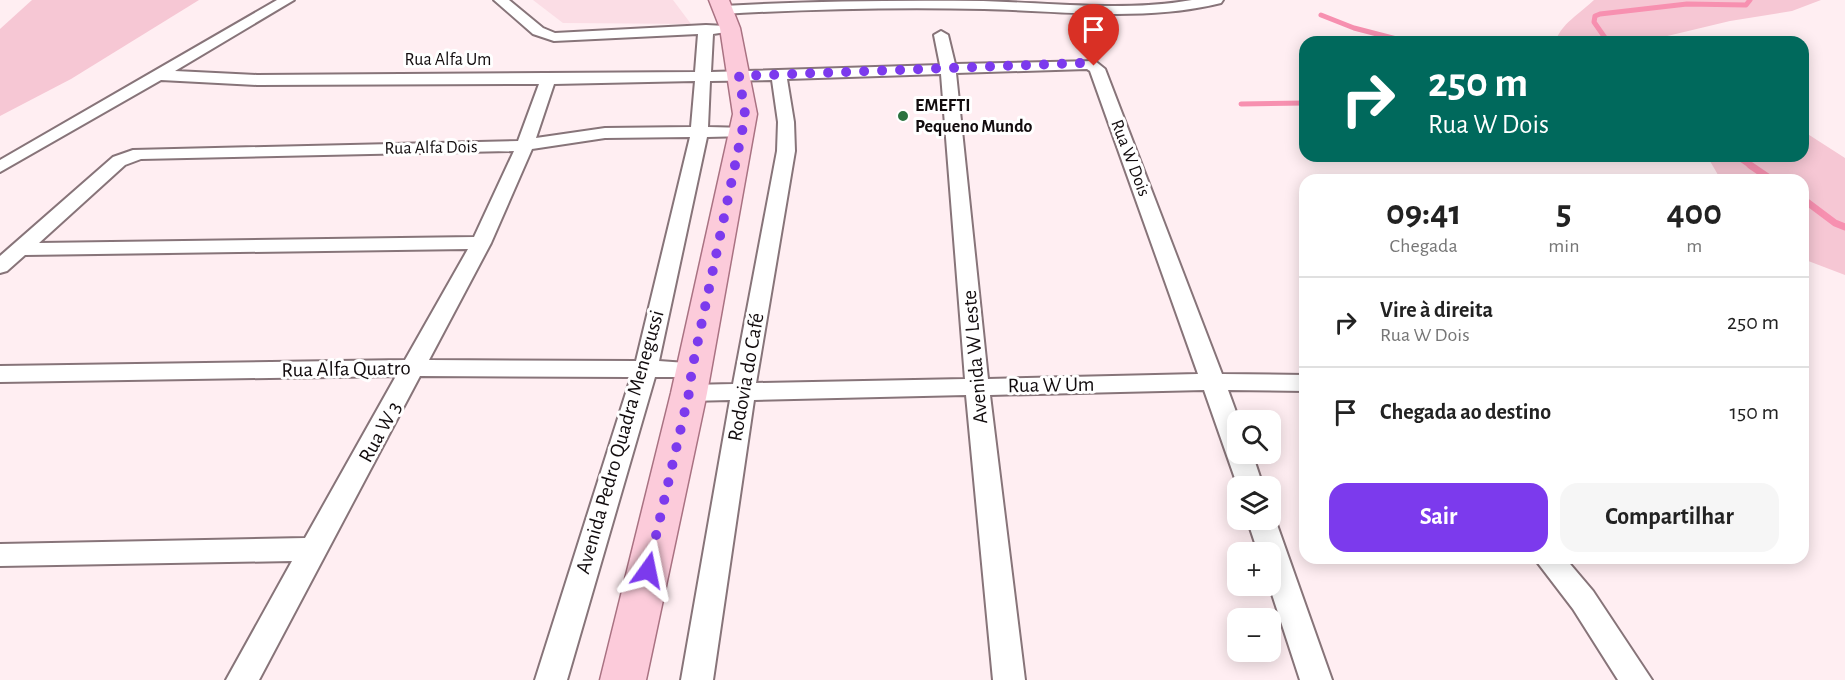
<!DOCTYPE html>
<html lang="pt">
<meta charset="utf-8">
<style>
:root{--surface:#fff;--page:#f6f6f6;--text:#222;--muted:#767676;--line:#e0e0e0;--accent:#7c3aed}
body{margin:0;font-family:"Alegreya Sans",sans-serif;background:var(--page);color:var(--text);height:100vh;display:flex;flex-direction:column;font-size:22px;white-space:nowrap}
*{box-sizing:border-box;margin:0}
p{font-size:20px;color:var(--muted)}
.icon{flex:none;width:33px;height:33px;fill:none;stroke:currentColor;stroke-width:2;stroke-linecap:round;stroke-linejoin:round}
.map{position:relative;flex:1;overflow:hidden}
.drawer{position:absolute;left:1299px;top:174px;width:510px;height:390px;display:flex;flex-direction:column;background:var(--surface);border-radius:18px;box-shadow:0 3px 15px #0003}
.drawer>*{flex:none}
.top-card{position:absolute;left:1299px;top:36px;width:510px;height:126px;border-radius:18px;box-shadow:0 3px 15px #0003;background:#00695c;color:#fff;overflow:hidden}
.fabs{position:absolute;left:1227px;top:410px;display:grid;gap:12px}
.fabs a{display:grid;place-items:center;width:54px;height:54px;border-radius:12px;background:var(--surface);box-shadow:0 3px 15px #0003;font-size:30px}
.pin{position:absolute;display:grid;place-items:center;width:51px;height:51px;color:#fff;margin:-62px -26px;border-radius:50% 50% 50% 0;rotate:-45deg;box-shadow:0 0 6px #0007}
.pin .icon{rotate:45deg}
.me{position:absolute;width:66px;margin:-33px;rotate:12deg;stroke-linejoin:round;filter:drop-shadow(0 0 4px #0008)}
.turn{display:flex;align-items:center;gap:21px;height:126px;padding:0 30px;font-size:27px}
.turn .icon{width:78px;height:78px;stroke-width:2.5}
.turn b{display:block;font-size:42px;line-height:51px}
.eta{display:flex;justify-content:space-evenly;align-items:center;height:102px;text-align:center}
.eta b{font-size:36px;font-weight:700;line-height:42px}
.cta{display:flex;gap:12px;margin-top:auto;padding:12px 30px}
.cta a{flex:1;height:69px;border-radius:18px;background:var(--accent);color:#fff;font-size:24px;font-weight:700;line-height:69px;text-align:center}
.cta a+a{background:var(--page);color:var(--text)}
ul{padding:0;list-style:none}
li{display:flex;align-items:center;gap:18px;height:90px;padding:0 30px;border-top:2px solid var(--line)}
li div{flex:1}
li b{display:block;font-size:22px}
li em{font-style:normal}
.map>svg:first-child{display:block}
.built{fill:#fbdde5}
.green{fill:#f6c7d4}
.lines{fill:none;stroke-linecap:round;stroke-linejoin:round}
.stream-far1{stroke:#f790b0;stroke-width:5}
.stream{stroke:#f790b0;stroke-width:7}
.minor-casing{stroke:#877479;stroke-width:4}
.primary-casing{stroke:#a97282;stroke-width:3}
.minor{fill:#fff;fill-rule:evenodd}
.primary{fill:#fccbda;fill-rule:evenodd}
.route{stroke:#7c3aed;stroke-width:10;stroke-dasharray:0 18}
.poi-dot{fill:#2a723f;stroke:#fff;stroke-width:2}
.labels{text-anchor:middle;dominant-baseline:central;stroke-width:6;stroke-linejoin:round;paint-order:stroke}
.far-street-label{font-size:18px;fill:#120c0e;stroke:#fff}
.far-poi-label{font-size:18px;font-weight:bold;fill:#120c0e;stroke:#fff;text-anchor:start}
.street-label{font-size:21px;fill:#120c0e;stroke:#fff}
</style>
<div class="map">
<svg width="1845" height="680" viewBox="0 0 1845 680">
<rect width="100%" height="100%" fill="#ffeef2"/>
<polygon class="built" points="533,0 673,0 691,24 563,23"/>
<g class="green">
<polygon points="32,0 199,0 71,79 0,116 0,29"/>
<path d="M 1594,0 L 1821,0 L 1792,11 L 1730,21 L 1659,38 L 1655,42 L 1556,42 C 1558,26 1583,11 1594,0 Z"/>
<polygon points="1803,131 1845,158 1845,275 1803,259 1803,180 1721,180 1707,156 1803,156"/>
</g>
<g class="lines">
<g class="stream-far1">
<polyline points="1321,15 1354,28 1408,42"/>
<polyline points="1608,42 1594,22 1595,16 1600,14 1687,4 1746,5 1750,0"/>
<polyline points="1241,104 1305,103"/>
<polyline points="1736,156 1752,167"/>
</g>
<g class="stream">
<polyline points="1750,165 1772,180"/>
<polyline points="1803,199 1835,223 1845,227"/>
</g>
<defs>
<g id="minor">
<path d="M 277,0 L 294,0 L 175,71 L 257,75 L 695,72 L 698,34 L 554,41 L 533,34 L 494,0 L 509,0 L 543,28 L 555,33 L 706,25 L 726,26 L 728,29 L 726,32 L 713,34 L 711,72 L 940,65 L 934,35 L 941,31 L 948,35 L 955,64 L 1095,61 L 1105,69 L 1222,374 L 1305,375 L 1305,391 L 1228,390 L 1239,420 L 1238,453 L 1252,453 L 1263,486 L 1238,487 L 1204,390 L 990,395 L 1025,680 L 993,680 L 966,395 L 754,400 L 713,680 L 681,680 L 730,400 L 689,401 L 681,399 L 677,393 L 681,387 L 689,385 L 733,384 L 777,151 L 778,122 L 772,80 L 710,81 L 708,127 L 748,128 L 750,132 L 748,136 L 707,137 L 659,361 L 700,364 L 704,369 L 700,374 L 692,377 L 655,377 L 567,680 L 535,680 L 631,377 L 420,376 L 259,680 L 226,680 L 292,561 L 0,566 L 0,544 L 305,538 L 396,376 L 0,382 L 0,366 L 405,360 L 468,249 L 25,255 L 7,271 L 0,273 L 0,256 L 113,157 L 133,150 L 518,141 L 539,84 L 257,85 L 161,80 L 0,172 L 0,160 ZM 1087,69 L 1090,71 L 1198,374 L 988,379 L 956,73 ZM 941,74 L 965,379 L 756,383 L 795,151 L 794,122 L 787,79 ZM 695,81 L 691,127 L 605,128 L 536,138 L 554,84 ZM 690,137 L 636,361 L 429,360 L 491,243 L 532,149 L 605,138 ZM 514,151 L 474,237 L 39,243 L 125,165 L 141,159 Z"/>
<path d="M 1192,0 L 1223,0 L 1221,3 C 1144,22 1062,11 984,9 C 897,7 810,9 723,14 L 716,10 L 723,6 C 809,1 896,0 983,1 C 1052,3 1124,12 1192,0 Z"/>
<polygon points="1270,511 1275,519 1332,680 1300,680 1269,585 1270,552 1258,552 1247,519 1270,519"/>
<polygon points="1534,558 1565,558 1593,591 1652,680 1618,680 1573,609"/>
</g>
<polygon id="primary" points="709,0 729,0 740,28 757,114 707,393 646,680 600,680 671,393 733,114 720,28"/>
</defs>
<use href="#minor" class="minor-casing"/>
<use href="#primary" class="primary-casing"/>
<use href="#minor" class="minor"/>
<use href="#primary" class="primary"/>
</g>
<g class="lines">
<polyline class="route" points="648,570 689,393 692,369 742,132 745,114 739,76 1083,63 1094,66"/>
</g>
<circle class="poi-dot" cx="903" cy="116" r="6"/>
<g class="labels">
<g class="far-street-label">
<text x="448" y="60">Rua Alfa Um</text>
<text transform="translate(431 148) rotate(-1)">Rua Alfa Dois</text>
<text transform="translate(1130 158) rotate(69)">Rua W Dois</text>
</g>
<g class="far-poi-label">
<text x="915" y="106">EMEFTI<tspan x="915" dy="21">Pequeno Mundo</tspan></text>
</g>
<g class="street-label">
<text transform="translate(975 357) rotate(-95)">Avenida W Leste</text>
<text transform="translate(346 369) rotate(-1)">Rua Alfa Quatro</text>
<text transform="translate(746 377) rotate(-80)">Rodovia do Café</text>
<text transform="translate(1051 385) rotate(-1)">Rua W Um</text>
<text transform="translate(380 432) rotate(-61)">Rua W 3</text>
<text transform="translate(620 442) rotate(-74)">Avenida Pedro Quadra Menegussi</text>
</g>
</g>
</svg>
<div class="fabs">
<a><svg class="icon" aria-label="search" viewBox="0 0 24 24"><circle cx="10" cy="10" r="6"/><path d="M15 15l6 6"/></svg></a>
<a><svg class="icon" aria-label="layers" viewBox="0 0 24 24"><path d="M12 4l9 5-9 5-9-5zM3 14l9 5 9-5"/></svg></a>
<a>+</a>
<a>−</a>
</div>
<div class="pin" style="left:1094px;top:66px;background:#d93025"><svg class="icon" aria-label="arrive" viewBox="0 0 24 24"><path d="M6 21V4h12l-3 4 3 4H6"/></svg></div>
<svg class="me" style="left:648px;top:570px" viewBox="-20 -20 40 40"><path d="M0-17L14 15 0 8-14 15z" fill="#7c3aed" stroke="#fff" stroke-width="4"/></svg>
<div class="top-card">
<div class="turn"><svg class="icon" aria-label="right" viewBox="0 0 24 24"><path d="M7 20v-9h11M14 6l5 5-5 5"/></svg><div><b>250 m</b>Rua W Dois</div></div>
</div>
<section class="drawer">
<div class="eta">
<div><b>09:41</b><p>Chegada</p></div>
<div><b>5</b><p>min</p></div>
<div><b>400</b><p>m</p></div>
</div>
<ul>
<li><svg class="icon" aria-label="right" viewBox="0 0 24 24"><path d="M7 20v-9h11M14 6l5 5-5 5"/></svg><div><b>Vire à direita</b><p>Rua W Dois</p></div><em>250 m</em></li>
<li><svg class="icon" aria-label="arrive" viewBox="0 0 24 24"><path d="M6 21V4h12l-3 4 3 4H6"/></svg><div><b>Chegada ao destino</b></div><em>150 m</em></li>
</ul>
<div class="cta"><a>Sair</a><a>Compartilhar</a></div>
</section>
</div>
